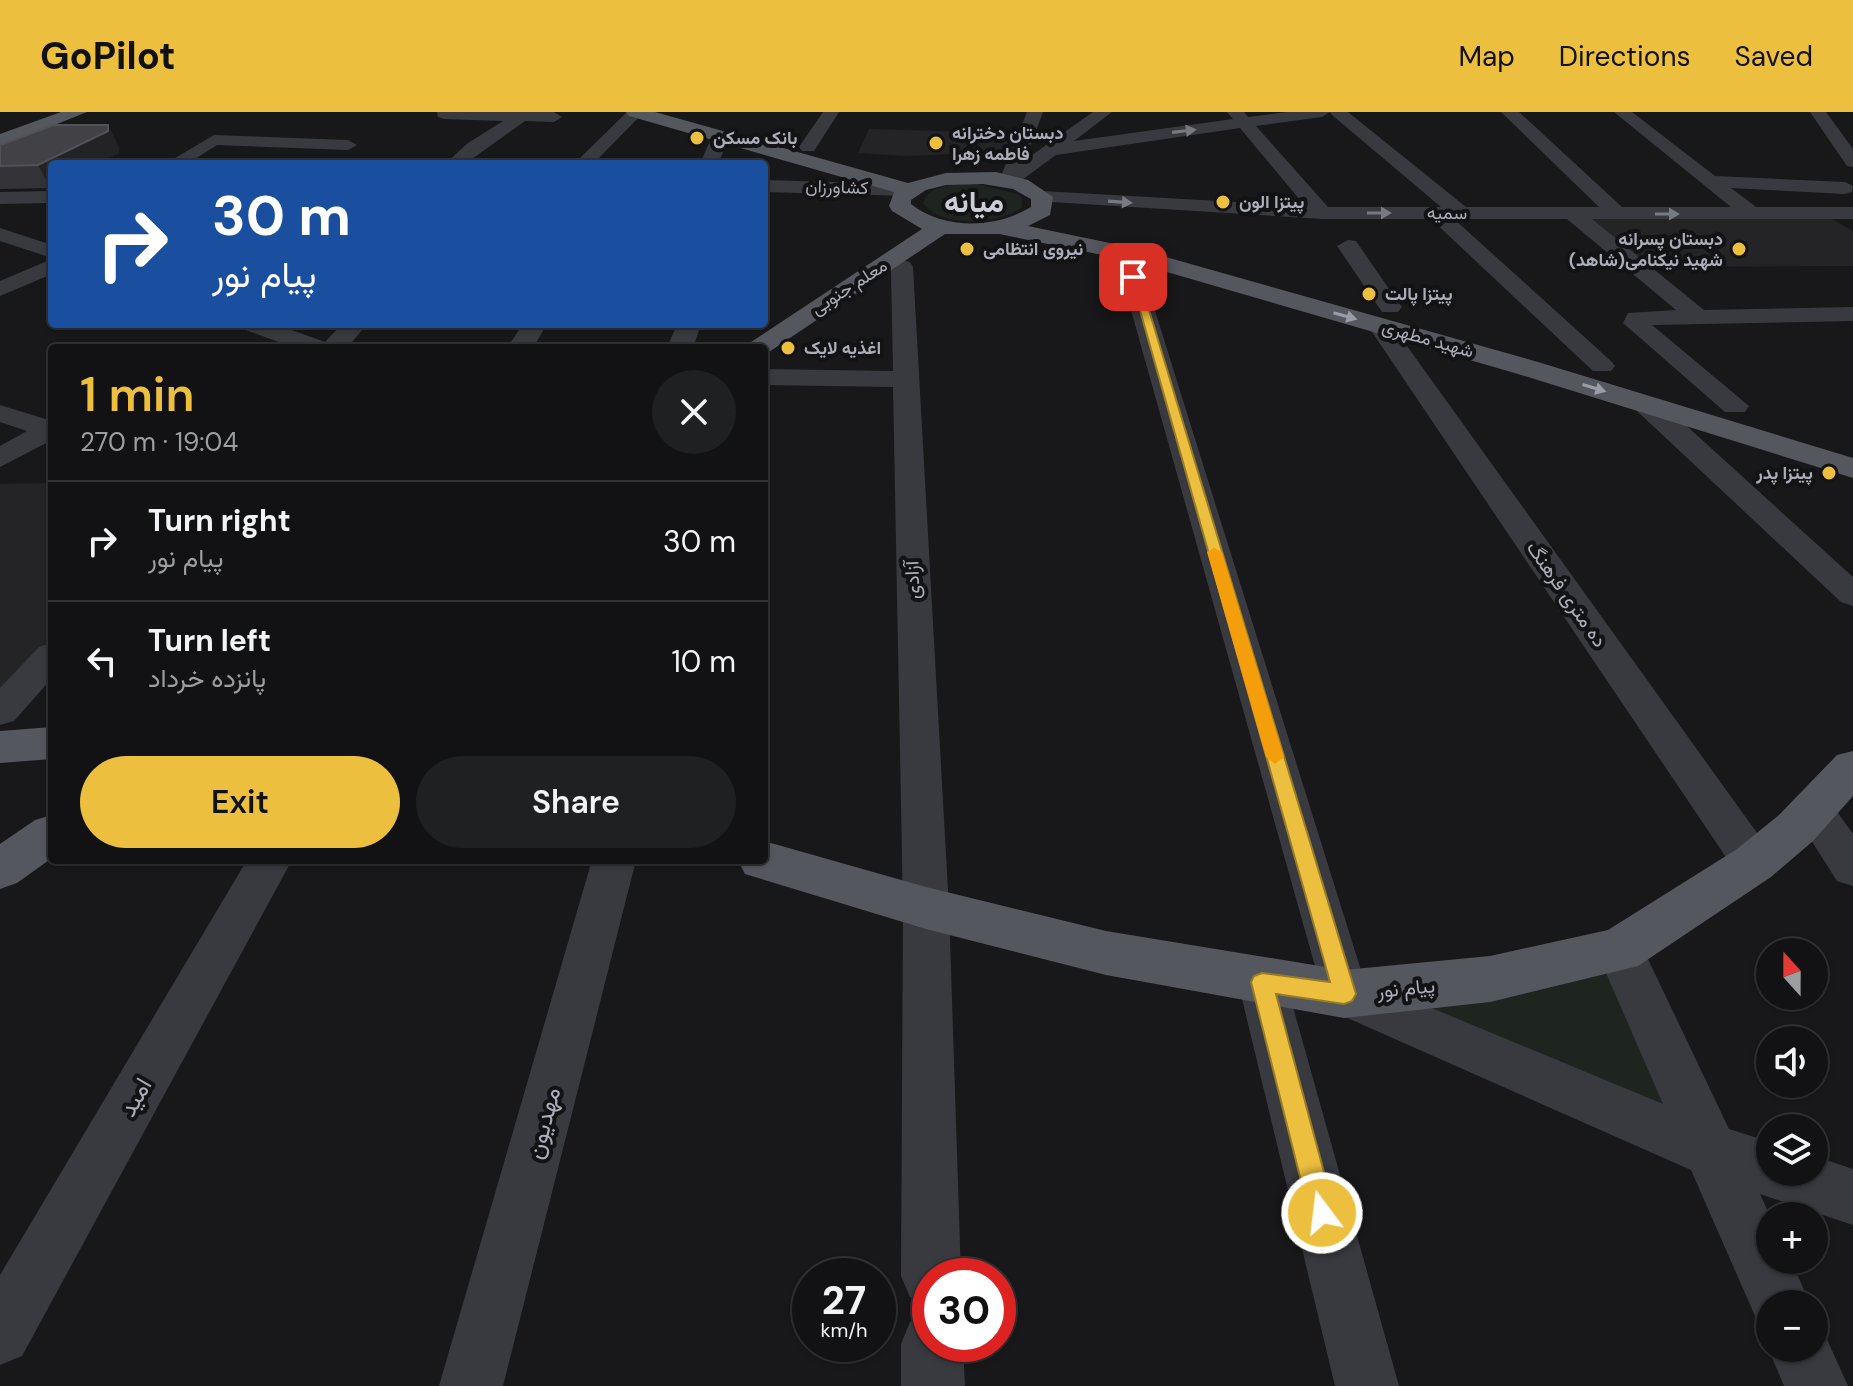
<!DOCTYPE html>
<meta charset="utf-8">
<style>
:root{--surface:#121214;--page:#1f2022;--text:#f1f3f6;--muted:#9c9ea0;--line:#313234;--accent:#ecbf3e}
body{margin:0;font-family:"DM Sans",Vazirmatn,sans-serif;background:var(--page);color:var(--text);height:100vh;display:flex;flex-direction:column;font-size:30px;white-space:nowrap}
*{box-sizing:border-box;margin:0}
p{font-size:26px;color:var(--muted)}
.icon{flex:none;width:44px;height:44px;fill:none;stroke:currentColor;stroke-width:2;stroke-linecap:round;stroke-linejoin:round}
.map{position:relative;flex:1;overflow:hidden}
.side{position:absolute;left:48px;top:232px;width:720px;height:520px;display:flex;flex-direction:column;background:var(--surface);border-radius:8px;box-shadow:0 2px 6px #0004,0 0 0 2px var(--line)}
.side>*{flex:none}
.top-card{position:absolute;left:48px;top:48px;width:720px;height:168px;border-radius:8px;box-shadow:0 2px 6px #0004,0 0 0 2px var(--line);background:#1a4fa0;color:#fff;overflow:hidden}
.needle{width:52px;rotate:339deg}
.fabs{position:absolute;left:1756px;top:826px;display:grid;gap:16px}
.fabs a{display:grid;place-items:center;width:72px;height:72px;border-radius:50%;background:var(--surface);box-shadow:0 2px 6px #0004,0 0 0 2px var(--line);font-size:40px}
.speed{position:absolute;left:792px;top:1146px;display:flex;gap:16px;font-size:40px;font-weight:700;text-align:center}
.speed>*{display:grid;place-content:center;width:104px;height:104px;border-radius:50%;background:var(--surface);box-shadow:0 2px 6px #0004,0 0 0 2px var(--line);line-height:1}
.speed small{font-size:20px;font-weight:400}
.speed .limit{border:12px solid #d22;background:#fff;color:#111}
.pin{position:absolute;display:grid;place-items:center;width:68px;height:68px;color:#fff;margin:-34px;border-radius:16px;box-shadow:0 4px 12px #0006}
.me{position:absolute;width:88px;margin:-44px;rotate:345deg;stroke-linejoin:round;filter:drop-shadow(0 0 6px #0008)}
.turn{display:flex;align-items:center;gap:28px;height:168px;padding:0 32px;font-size:36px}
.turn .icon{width:104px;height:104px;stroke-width:2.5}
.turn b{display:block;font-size:56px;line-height:68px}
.round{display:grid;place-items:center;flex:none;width:84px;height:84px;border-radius:42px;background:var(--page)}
.headline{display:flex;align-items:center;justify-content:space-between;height:136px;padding:0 32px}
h1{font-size:48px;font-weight:600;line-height:60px;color:var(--accent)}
.button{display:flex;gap:16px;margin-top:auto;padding:16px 32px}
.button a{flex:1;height:92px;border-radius:48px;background:var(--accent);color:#111;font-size:32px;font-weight:600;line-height:92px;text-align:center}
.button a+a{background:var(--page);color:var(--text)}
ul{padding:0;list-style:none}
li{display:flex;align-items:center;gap:24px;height:120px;padding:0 32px;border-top:2px solid var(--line)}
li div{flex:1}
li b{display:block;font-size:30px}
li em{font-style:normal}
header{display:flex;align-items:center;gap:48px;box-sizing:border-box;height:112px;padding:0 40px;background:var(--accent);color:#111}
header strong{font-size:38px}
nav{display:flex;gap:44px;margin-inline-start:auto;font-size:28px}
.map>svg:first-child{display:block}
.built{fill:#242427}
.green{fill:#1e2520}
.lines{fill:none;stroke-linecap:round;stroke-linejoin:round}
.minor{fill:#393a3f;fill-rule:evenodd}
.major{fill:#55575e;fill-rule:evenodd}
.wall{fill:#343438}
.shaded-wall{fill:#232326}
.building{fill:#414146;stroke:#515258;stroke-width:2}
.oneway{fill:#787a82}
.oneway2{fill:#9a9da7}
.route{fill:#ecbf3e;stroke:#997c28;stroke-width:2}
.slow{fill:#f59e0b}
.poi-dot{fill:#ecbf3e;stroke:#131315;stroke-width:3}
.labels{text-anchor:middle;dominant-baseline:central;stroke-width:8;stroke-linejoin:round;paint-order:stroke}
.far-poi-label{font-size:18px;font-weight:bold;fill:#abaeb9;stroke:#131315;text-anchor:start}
.far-street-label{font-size:18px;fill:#abaeb9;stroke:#131315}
.street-label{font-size:20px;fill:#abaeb9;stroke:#131315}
.near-street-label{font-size:24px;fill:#abaeb9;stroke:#131315}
.far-town-label{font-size:30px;font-weight:bold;fill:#ccced6;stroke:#131315}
</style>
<header>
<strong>GoPilot</strong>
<nav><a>Map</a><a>Directions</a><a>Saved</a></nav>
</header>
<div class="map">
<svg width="1853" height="1274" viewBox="0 0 1853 1274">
<rect width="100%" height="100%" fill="#18181a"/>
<g class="built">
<polygon points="869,17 1013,21 1006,40 906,44 858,41"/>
<polygon points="1590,106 1830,106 1853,119 1853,154 1647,155"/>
<polygon points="52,371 52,527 0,586 0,372"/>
</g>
<g class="green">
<path d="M 977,72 L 1017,82 L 1022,86 L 1022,95 C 1000,113 940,116 923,91 C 929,71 959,72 977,72 Z"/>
<polygon points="1610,858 1676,1008 1401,891"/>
</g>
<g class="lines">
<g class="minor">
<polygon points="437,0 554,0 562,5 554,10 525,9 465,52 445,52 468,31 503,9 444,7 438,5"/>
<polygon points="627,0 644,0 593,52 574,52"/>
<polygon points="823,0 839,0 814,39 802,39 799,35"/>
<path d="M 1027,0 L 1043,0 L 1025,48 L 1093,0 L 1112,0 L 1074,29 L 1233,7 L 1227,0 L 1244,0 L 1248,5 L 1287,0 L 1348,0 L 1466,95 L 1599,95 L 1501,0 L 1519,0 L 1622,95 L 1731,95 L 1614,0 L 1632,0 L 1715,64 L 1845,70 L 1853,74 L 1852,80 L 1845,82 L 1731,76 L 1756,95 L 1853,95 L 1853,107 L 1592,107 L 1704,198 L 1853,195 L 1853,209 L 1652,213 L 1749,294 L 1745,300 L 1725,300 L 1623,211 L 1628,201 L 1676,198 L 1567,107 L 1454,107 L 1611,249 L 1615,254 L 1611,259 L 1593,259 L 1431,107 L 1322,107 L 1035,89 L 1032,85 L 1042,79 L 1305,94 L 1240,16 L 1056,43 L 1015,73 L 1001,73 L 999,69 ZM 1330,0 L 1332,3 L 1441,95 L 1328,95 L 1256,14 L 1322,5 Z"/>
<polygon points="1810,0 1826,0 1853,37 1853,55 1847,54"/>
<polygon points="721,19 730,24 718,52 700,52 712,24"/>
<polygon points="214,23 348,28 357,33 348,38 217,33 187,52 165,52"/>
<polygon points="764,68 909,72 919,78 909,84 764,80"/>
<polygon points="52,79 52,91 0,92 0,80"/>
<polygon points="0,116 52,133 52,146 0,129"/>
<polygon points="1348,128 1356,129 1398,190 1402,195 1398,200 1382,200 1337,134"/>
<polygon points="1126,135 1137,141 1364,868 1663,992 1596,838 1603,824 1620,818 1637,824 1729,1017 1770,1030 1770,1060 1814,1060 1814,1044 1853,1057 1853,1113 1760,1082 1770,1104 1770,1148 1791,1148 1810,1192 1770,1192 1770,1218 1759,1213 1691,1058 1327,897 1115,141"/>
<polygon points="887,143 910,150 913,155 949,796 961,1164 930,1164 930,1193 910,1185 901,1164 903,796 893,275 764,273 764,257 893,259 891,159 876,150"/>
<polygon points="52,147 52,162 0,184 0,169"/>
<polygon points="1380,207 1389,209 1770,739 1776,751 1770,763 1754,769 1738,763 1368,214"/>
<polygon points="240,212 275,212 325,230 342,212 367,212 347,236 295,236 243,217"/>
<polygon points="523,212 547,212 533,236 507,236"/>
<polygon points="677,212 701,212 693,236 667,236"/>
<polygon points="1647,285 1657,287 1853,465 1853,494 1841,490 1637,299 1633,293 1637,287"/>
<polygon points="0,293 52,309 52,328 0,355 0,334 27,319 0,310"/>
<polygon points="52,531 52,566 14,609 0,613 0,576 39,535"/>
<polygon points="1813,682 1828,687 1853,722 1853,774 1837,769 1792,698 1798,687"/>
<polygon points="247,748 292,748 22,1244 0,1253 0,1163"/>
<polygon points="592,748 636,748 503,1274 439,1274"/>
<polygon points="1262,849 1279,855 1286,870 1399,1274 1335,1274 1238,870 1245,855"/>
<polygon points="930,1202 930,1232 963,1232 965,1274 901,1274 901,1232 910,1210"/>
<polygon points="1814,1211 1821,1214 1848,1274 1784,1274 1768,1236 1770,1231 1770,1236 1814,1236"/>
</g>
<g class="major">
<polygon points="61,0 87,0 0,35 0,22"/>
<path d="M 626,0 L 655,0 L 908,71 L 946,61 L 996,60 L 1028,68 L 1053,85 L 1050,103 L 1028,114 L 1134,136 L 1538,250 L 1853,346 L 1853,366 L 1518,262 L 1122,147 L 999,122 L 945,122 L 766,242 L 764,236 L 742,236 L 922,117 L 892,99 L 889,94 L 894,80 L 629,4 ZM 983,72 L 1013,77 L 1031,87 L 1031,95 C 995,117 944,118 911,92 L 911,88 L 926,78 L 946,73 Z"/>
<polygon points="52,615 52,647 0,651 0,619"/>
<polygon points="1853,639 1853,684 1813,729 1771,765 1638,854 1490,890 1344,906 1106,863 926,817 745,762 738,748 764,748 764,729 926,775 1106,819 1344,858 1490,844 1608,818 1737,737 1779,703 1837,643"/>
<polygon points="52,703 52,746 17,771 0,777 0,732 35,708"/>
</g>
</g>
<polygon class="wall" points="0,33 119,35 119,41 52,52 52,75 50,76 0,77"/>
<polygon class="shaded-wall" points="108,13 119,35 119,41 97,52 52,52 52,75 50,76 38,53"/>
<polygon class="building" points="54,13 108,13 108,19 38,53 0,54 0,33"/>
<defs><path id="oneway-solid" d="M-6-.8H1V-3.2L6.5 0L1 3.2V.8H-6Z" transform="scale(2)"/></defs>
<g class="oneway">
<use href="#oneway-solid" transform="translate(1184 19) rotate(-7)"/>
<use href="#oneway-solid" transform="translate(1120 90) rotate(4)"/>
<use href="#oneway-solid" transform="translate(1379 101)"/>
<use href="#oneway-solid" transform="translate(1667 102)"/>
</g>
<g class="oneway2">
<use href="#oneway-solid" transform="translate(1345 204) rotate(16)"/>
<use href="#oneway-solid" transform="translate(1594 276) rotate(17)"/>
</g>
<polygon class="route" points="1130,163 1139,165 1356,882 1352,889 1344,892 1276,882 1335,1101 1331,1110 1322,1114 1313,1110 1309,1101 1251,870 1254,864 1262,861 1330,870"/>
<polygon class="slow" points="1214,436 1222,440 1284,645 1275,652 1266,645 1207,440"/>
<g class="poi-dot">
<circle cx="697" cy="26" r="8"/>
<circle cx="936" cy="31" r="8"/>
<circle cx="1223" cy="90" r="8"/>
<circle cx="967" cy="137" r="8"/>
<circle cx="1739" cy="137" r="8"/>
<circle cx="1369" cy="182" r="8"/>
<circle cx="788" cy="236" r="8"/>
<circle cx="1829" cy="361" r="8"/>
</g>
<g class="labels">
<g class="far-poi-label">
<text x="952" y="21">دبستان دخترانه<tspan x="952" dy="21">فاطمه زهرا</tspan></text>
<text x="713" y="26">بانک مسکن</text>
<text x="1239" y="90">پیتزا الون</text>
<text x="1723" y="127" text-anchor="end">دبستان پسرانه<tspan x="1723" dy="21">شهید نیکنامی(شاهد)</tspan></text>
<text x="983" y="137">نیروی انتظامی</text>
<text x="1385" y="182">پیتزا پالت</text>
<text x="804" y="236">اغذیه لایک</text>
<text x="1813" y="361" text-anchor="end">پیتزا پدر</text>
</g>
<g class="far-street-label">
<text transform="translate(837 75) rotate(2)">کشاورزان</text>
<text x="1447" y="101">سمیه</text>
<text transform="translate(849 175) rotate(-33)">معلم جنوبی</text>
<text transform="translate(1428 227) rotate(16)">شهید مطهری</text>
</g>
<g class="street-label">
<text transform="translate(912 468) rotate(-92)">آزادی</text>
<text transform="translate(1567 482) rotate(55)">ده متری فرهنگ</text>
<text transform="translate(1406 876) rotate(-6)">پیام نور</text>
</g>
<g class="near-street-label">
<text transform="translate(135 985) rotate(-60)">امید</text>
<text transform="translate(543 1011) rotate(-75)">مهدیون</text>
</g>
<g class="far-town-label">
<text x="974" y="89">میانه</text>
</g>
</g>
</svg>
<div class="fabs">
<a><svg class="needle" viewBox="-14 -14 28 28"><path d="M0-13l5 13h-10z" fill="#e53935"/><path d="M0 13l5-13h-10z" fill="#9c9ea0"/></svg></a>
<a><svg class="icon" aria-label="sound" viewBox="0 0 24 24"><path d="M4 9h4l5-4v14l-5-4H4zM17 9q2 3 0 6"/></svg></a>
<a><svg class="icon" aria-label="layers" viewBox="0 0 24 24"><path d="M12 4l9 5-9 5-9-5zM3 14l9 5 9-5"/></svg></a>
<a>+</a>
<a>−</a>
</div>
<div class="speed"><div>27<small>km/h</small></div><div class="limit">30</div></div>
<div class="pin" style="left:1133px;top:165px;background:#d93025"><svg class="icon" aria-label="arrive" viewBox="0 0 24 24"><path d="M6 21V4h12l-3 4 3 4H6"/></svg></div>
<svg class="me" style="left:1322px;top:1101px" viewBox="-20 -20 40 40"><circle r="17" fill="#ecbf3e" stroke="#fff" stroke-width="3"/><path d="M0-11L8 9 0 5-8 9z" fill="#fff"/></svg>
<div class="top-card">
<div class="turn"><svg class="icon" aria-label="right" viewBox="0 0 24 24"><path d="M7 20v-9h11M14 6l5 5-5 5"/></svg><div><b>30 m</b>پیام نور</div></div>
</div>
<section class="side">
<div class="headline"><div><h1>1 min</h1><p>270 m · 19:04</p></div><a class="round"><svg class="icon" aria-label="close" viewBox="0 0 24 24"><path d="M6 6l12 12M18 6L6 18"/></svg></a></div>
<ul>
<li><svg class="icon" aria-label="right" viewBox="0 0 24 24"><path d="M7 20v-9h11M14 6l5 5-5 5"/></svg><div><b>Turn right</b><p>پیام نور</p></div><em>30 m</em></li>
<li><svg class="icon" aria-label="left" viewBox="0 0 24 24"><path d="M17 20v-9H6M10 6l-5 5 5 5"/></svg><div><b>Turn left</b><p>پانزده خرداد</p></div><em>10 m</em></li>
</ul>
<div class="button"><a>Exit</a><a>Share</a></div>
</section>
</div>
